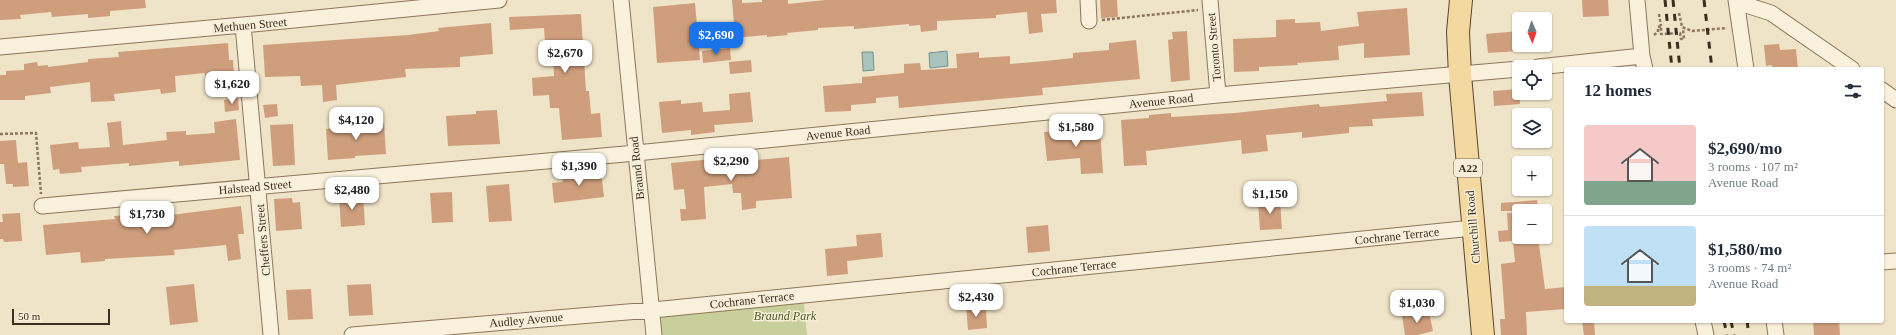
<!DOCTYPE html>
<html lang="en">
<head>
<meta charset="utf-8">
<style>
  :root { --surface:#fff; --page:#f6f6f7; --text:#1f2937; --muted:#747a83; --line:#e0e1e3; --accent:#1a73e8 }
  body { margin:0; font-family:Georgia,serif; background:var(--page); color:var(--text); height:100vh; display:flex; flex-direction:column; font-size:15px; white-space:nowrap }
  * { box-sizing:border-box; margin:0 }
  p { font-size:13px; color:var(--muted) }
  .icon { flex:none; width:22px; height:22px; fill:none; stroke:currentColor; stroke-width:2; stroke-linecap:round; stroke-linejoin:round }
  .map { position:relative; flex:1; overflow:hidden }
  .panel { position:absolute; left:1564px; top:67px; width:320px; height:256px; display:flex; flex-direction:column; background:var(--surface); border-radius:4px; box-shadow:0 1px 3px #0004 }
  .panel>* { flex:none }
  .needle { width:26px; rotate:178deg }
  .buttons { position:absolute; left:1512px; top:12px; display:grid; gap:8px }
  .buttons a { display:grid; place-items:center; width:40px; height:40px; border-radius:4px; background:var(--surface); box-shadow:0 1px 3px #0004; font-size:20px }
  .scale { position:absolute; left:12px; bottom:10px; width:98px; box-sizing:border-box; padding-left:4px; border:2px solid #3d2e20; border-top:0; font-size:11px; line-height:14px; white-space:nowrap; color:#3d2e20; -webkit-text-stroke:3px #f7eed8; paint-order:stroke }
  .price { position:absolute; translate:-50% -34px; padding:0 9px; border-radius:8px; background:#fff; color:#222; font-size:13px; line-height:26px; filter:drop-shadow(0 1px 2px #0008) }
  .price::after { content:''; position:absolute; left:50%; top:24px; width:12px; height:9px; margin-left:-6px; background:inherit; clip-path:polygon(0 0,100% 0,50% 100%) }
  .price.active { background:var(--accent); color:#fff }
  ul { padding:0; list-style:none }
  li { display:flex; align-items:center; gap:12px; height:100px; padding:0 20px }
  li+li { border-top:1px solid var(--line) }
  li span { display:grid; place-items:center; flex:none; width:112px; height:80px; border-radius:4px; color:#555 }
  li>.icon { margin-inline-start:auto }
  span .icon { width:48px; height:48px; fill:#fffc; stroke-width:1 }
  li b { font-size:17px }
  h2 { display:flex; justify-content:space-between; align-items:center; height:48px; padding:0 20px; font-size:17px }
  .map>svg:first-child { display:block }
  .green { fill:#c9cf9b }
  .water { fill:#a9c4bc; stroke:#6f938a }
  .building { fill:#cf9f7d }
  .lines { fill:none; stroke-linecap:round; stroke-linejoin:round }
  .street-casing { stroke:#8d765c; stroke-width:17 }
  .primary-casing { stroke:#5b4430; stroke-width:24 }
  .path { stroke:#8d765c; stroke-width:2.5; stroke-dasharray:3 2; stroke-linecap:butt }
  .street { stroke:#faf1dc; stroke-width:15 }
  .primary { stroke:#f3d9a0; stroke-width:22 }
  .rail { stroke:#3d2e20; stroke-width:3; stroke-dasharray:7 7; stroke-linecap:butt }
  .labels { text-anchor:middle; dominant-baseline:central; stroke-width:3; stroke-linejoin:round; paint-order:stroke }
  .shield { fill:#f7eed8; stroke:#756857; stroke-width:1 }
  .shield-label { font-size:11px; font-weight:bold; fill:#3d2e20 }
  .street-label { font-size:12px; fill:#3d2e20; stroke:#f7eed8 }
  .park-label { font-size:12px; font-style:italic; fill:#4d5a26; stroke:#f7eed8 }
</style>
</head>
<body>
<div class="map">
<svg width="1896" height="335" viewBox="0 0 1896 335">
  <rect width="100%" height="100%" fill="#f0e4c8"/>
  <path class="green" d="M803,295L807,335H654L652,310Z"/>
  <path class="water" d="M947,51L948,66L930,68L929,53Z
    M862,52H873L874,70L863,71Z"/>
  <path class="building" d="M0,0H145L146,8L110,11V16L88,18V14L52,17L51,12L20,15L21,19L0,20Z
    M732,0H742V3L762,2V0H788V4L825,0H1056L1057,13L1041,14L1043,32L1029,34L1027,12L996,15V18L937,21V30L921,32L920,25L909,26V24L854,29V26L818,28V30L787,33L788,35L767,37V35L735,38Z
    M1100,0H1117L1118,17L1101,18Z
    M1582,0H1608L1609,16L1583,17Z
    M695,3L700,60L657,63L653,7Z
    M1407,8L1410,55L1364,58V43L1338,46L1339,60L1297,63L1298,65L1259,67V71L1234,72L1233,39L1276,37V20L1295,19V23L1320,22L1321,31L1359,26L1357,12Z
    M581,14L586,91H589L591,114L600,113L602,137L562,140L559,108H550L549,95L533,96L532,78L554,76L552,42L545,43L544,28L510,30L509,17Z
    M491,23L493,54L460,57V67L405,69L406,77L336,85L337,100L323,102L322,85L301,86L300,76L265,77L263,45L408,35L439,31L438,28Z
    M1187,31L1190,80L1171,82L1168,40L1173,39L1172,32Z
    M1519,31V51L1488,53L1486,34Z
    M1136,40L1140,79L1042,88L1043,95L899,108L898,96L876,98V103L851,105V111L825,112L823,86L862,83V77L904,73V64L920,63L921,70L957,68L956,54L979,52V58L1010,56V64L1045,61L1073,58V53L1109,50V43Z
    M228,43L229,60H233L234,75L205,78V73L175,76L176,92L161,94L160,89L114,94L115,101L91,102L90,82L50,87L51,93L25,96V100H0V75H6V71L24,70V64L37,62L38,66L48,65V67L88,62V59L119,57L118,52Z
    M1779,44L1780,50L1796,49L1798,69H1772V65L1766,66L1764,45Z
    M730,48L731,60L703,63L702,51Z
    M751,60L752,72L730,74L729,62Z
    M1519,89L1520,104L1494,106L1493,91Z
    M750,92L753,122L714,125L715,132L691,135V130L662,133L659,102L681,100V104L702,102L703,112L730,110L729,94Z
    M1422,92L1424,116L1372,119L1373,126L1349,127V133L1302,138V132L1266,135L1268,151L1242,154L1241,140L1146,151L1147,165L1124,166L1121,120L1149,118V115L1171,113V117L1235,113L1319,104L1320,107L1387,101L1386,94Z
    M238,98L239,110L225,112L224,100Z
    M277,104L278,116L265,118L263,105Z
    M497,110L500,144L448,146L446,116L476,114V111Z
    M236,119L240,160L179,166V161L129,166V163L81,167L82,172L60,174L59,169L53,170L50,145L78,142L79,149L110,147L107,123L121,121L123,145L167,140L166,132L186,131V135L215,133L214,122Z
    M384,123L386,154L355,156V158L328,160L326,129Z
    M293,124L295,165L273,166L270,125Z
    M1100,129L1103,173L1081,174L1080,158L1047,161L1044,132Z
    M16,140L18,163L27,162L29,186L13,187V184H6L4,164H0V141Z
    M789,157L792,198L756,201V208L742,210L741,193H733L732,184L704,187L706,219L681,221L680,209H686L684,189L674,190L671,163L724,158V163Z
    M601,171L604,197L554,203L552,183L563,182L562,175Z
    M509,184L512,221L489,222L486,186Z
    M452,192L453,222L432,223L430,193Z
    M363,195L365,225L341,227L339,196Z
    M292,198L293,203L300,202L302,229L276,231L274,199Z
    M1280,200L1282,229L1260,230L1258,201Z
    M1537,200L1538,211H1501V203Z
    M241,206L244,234H238L241,259L228,261L226,245L174,250L175,255L105,259V261L81,263L80,252L46,255L43,225L115,219L114,216L171,213V215Z
    M1519,212V237H1538L1545,289L1566,287V309L1526,312L1527,335H1501L1500,319H1505L1501,264L1515,262L1513,241L1499,242L1498,231L1508,230L1507,213Z
    M20,213L22,241L4,242L3,239H0V222H3L2,214Z
    M1048,225L1050,251L1028,253L1026,227Z
    M881,233L883,257L847,261L848,274L827,276L825,249L857,246L856,235Z
    M194,284L198,322L170,325L166,287Z
    M371,284L373,315L349,316L347,285Z
    M311,289L313,319L288,320L286,290Z
    M976,305L977,311L986,310L987,328L968,330L966,306Z
    M1429,312L1433,331L1418,335H1405L1402,316Z
    M1582,321H1594L1595,335H1584Z
    M1813,321H1839L1840,335H1814Z"/>
  <g class="lines">
    <defs>
      <path id="street" d="M621,0L654,335
        M1088,0L1089,21
        M1210,0L1218,95
        M1637,0L1642,56L1645,69
        M1736,0L1746,69
        M1737,2L1771,13L1852,69
        M243,25L271,335
        M0,47L243,25L499,0
        M1538,67L1642,56
        M1882,90L1896,100
        M42,206L636,153L1218,95L1519,69
        M1882,262L1896,261
        M1703,321L1706,335
        M1774,321L1776,335
        M352,335L663,309L1473,228"/>
      <path id="primary" d="M1461,0L1458,32L1460,75L1483,335"/>
    </defs>
    <use href="#street" class="street-casing"/>
    <use href="#primary" class="primary-casing"/>
    <path class="path" d="M1679,13L1682,27L1692,31L1727,28
      M1659,14L1661,26
      M1102,20L1198,10
      M1654,35L1658,32V27L1661,26V34L1680,33L1681,39H1684L1683,28
      M0,134L36,133L41,194"/>
    <use href="#street" class="street"/>
    <use href="#primary" class="primary"/>
    <path class="rail" d="M1665,0L1672,69
      M1673,0L1680,69
      M1704,0L1712,69
      M1724,321L1727,335
      M1731,321L1734,335
      M1747,321L1749,335"/>
  </g>
  <g class="labels">
    <rect class="shield" x="1454" y="159" width="28" height="18" rx="3"/>
    <g class="shield-label">
      <text x="1468" y="168">A22</text>
    </g>
    <g class="street-label">
      <text transform="translate(250 25) rotate(-5)">Methuen Street</text>
      <text transform="translate(1214 47) rotate(-95)">Toronto Street</text>
      <text transform="translate(1161 101) rotate(-6)">Avenue Road</text>
      <text transform="translate(838 133) rotate(-6)">Avenue Road</text>
      <text transform="translate(637 168) rotate(-96)">Braund Road</text>
      <text transform="translate(255 187) rotate(-5)">Halstead Street</text>
      <text transform="translate(1473 227) rotate(-95)">Churchill Road</text>
      <text transform="translate(1397 236) rotate(-6)">Cochrane Terrace</text>
      <text transform="translate(263 240) rotate(-95)">Cheffers Street</text>
      <text transform="translate(1074 268) rotate(-6)">Cochrane Terrace</text>
      <text transform="translate(752 300) rotate(-6)">Cochrane Terrace</text>
      <text transform="translate(526 320) rotate(-5)">Audley Avenue</text>
    </g>
    <g class="park-label">
      <text x="785" y="316">Braund Park</text>
    </g>
  </g>
</svg>
<div class="buttons">
<a><svg class="needle" viewBox="-14 -14 28 28"><path d="M0-13l5 13h-10z" fill="#e53935"/><path d="M0 13l5-13h-10z" fill="#747a83"/></svg></a>
<a><svg class="icon" aria-label="locate" viewBox="0 0 24 24"><circle cx="12" cy="12" r="6"/><path d="M12 2v4M12 18v4M2 12h4M18 12h4"/></svg></a>
<a><svg class="icon" aria-label="layers" viewBox="0 0 24 24"><path d="M12 4l9 5-9 5-9-5zM3 14l9 5 9-5"/></svg></a>
<a>+</a>
<a>−</a>
</div>
<div class="scale">50 m</div>
<b class="price active" style="left:716px;top:56px">$2,690</b>
<b class="price" style="left:565px;top:74px">$2,670</b>
<b class="price" style="left:232px;top:105px">$1,620</b>
<b class="price" style="left:356px;top:141px">$4,120</b>
<b class="price" style="left:1076px;top:148px">$1,580</b>
<b class="price" style="left:731px;top:182px">$2,290</b>
<b class="price" style="left:579px;top:187px">$1,390</b>
<b class="price" style="left:352px;top:211px">$2,480</b>
<b class="price" style="left:1270px;top:215px">$1,150</b>
<b class="price" style="left:147px;top:235px">$1,730</b>
<b class="price" style="left:976px;top:318px">$2,430</b>
<b class="price" style="left:1417px;top:324px">$1,030</b>
<section class="panel">
<h2>12 homes<svg class="icon" aria-label="filters" viewBox="0 0 24 24"><path d="M4 7h16M4 17h16"/><circle cx="9" cy="7" r="2"/><circle cx="15" cy="17" r="2"/></svg></h2>
<ul>
<li><span style="background:linear-gradient(#f6c9c9 70%,#7fa58c 0)"><svg class="icon" aria-label="home" viewBox="0 0 24 24"><path d="M3 11l9-7 9 7M6 9v11h12V9"/></svg></span><div><b>$2,690/mo</b><p>3 rooms · 107 m²</p><p>Avenue Road</p></div></li>
<li><span style="background:linear-gradient(#bfe0f5 75%,#c2b280 0)"><svg class="icon" aria-label="home" viewBox="0 0 24 24"><path d="M3 11l9-7 9 7M6 9v11h12V9"/></svg></span><div><b>$1,580/mo</b><p>3 rooms · 74 m²</p><p>Avenue Road</p></div></li>
</ul>
</section>
</div>
</body>
</html>
